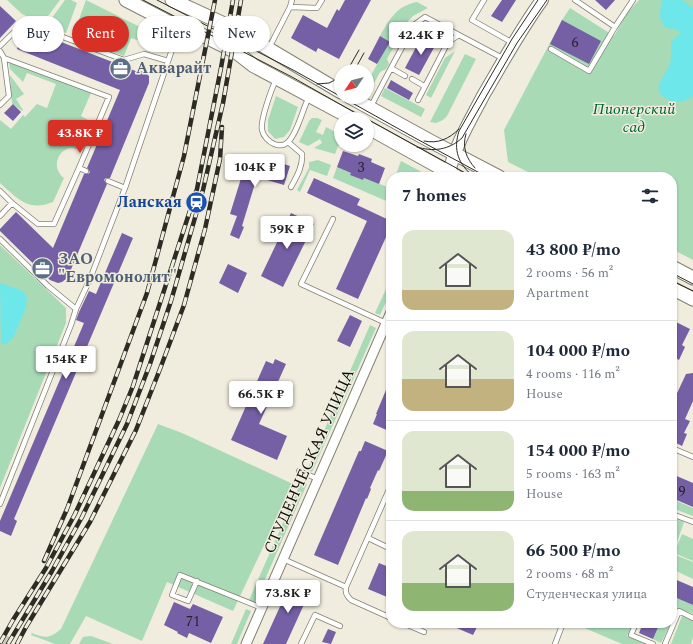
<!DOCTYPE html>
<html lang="en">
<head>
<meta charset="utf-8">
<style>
  :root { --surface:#fff; --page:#f6f6f7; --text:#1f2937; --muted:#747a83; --line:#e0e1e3; --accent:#d93025 }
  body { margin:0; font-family:Spectral,serif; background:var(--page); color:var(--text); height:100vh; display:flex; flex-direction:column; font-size:15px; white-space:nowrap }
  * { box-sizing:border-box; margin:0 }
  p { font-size:13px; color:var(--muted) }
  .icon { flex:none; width:22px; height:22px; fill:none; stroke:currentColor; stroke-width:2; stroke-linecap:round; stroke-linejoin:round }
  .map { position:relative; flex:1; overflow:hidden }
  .details { position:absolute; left:386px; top:172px; width:291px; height:456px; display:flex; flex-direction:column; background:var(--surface); border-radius:16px; box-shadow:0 1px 3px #0004 }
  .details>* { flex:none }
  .guide { position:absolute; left:12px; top:16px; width:314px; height:36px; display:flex; gap:8px }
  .needle { width:26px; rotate:235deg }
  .tools { position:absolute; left:334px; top:64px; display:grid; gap:8px }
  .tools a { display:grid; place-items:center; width:40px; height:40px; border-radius:50%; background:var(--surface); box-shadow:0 1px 3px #0004; font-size:20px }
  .price { position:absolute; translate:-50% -34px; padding:0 9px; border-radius:4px; background:#fff; color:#222; font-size:13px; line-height:26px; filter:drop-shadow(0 1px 2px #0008) }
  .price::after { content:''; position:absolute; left:50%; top:24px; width:12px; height:9px; margin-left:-6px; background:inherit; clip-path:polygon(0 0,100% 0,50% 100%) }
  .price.selected { background:var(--accent); color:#fff }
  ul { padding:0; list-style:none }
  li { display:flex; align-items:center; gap:12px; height:100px; padding:0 16px }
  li+li { border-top:1px solid var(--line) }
  li span { display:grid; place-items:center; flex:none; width:112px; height:80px; border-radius:12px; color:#555 }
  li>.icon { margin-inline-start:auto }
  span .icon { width:48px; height:48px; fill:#fffc; stroke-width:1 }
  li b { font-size:17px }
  h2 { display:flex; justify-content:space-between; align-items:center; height:48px; padding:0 16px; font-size:17px }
  .chip { padding:0 14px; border-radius:18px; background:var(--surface); box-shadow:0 1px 3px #0004; font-size:14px; line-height:36px }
  .chip.selected { background:var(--accent); color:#fff }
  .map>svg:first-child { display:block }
  .green { fill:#a8dab6 }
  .water { fill:#6ee7ea }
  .building { fill:#755fa5 }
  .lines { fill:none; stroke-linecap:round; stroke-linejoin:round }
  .secondary-tunnel { stroke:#cecbbe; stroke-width:13; stroke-dasharray:13 6; stroke-linecap:butt }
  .service-casing { stroke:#838072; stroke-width:6 }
  .minor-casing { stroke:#838072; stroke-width:11 }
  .tertiary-casing { stroke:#838072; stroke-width:14 }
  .secondary-casing { stroke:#838072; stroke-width:15 }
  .service { stroke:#fff; stroke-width:4.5 }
  .minor { stroke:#fff; stroke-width:9 }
  .tertiary { stroke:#fff; stroke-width:12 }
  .secondary { stroke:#fff; stroke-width:13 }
  .tram { stroke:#2c2b24; stroke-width:1 }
  .rail-casing { stroke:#2c2b24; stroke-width:4.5 }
  .rail { stroke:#f0edde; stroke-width:3; stroke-dasharray:9; stroke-linecap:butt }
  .labels { text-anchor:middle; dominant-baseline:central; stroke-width:3; stroke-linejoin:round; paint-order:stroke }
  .number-label { font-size:14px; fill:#27212e }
  .service-label { font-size:16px; font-weight:bold; fill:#4e5e75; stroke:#f0edde; text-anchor:start }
  .park-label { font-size:16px; font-style:italic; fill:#006333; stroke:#f0edde }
  .transit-label { font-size:16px; font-weight:bold; fill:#164399; stroke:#f0edde; text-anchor:end }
  .street-label { font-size:16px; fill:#0d0c07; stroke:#f0edde }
</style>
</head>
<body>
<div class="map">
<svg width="693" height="644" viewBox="0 0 693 644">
  <rect width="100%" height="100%" fill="#f0edde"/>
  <path class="green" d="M7,0H60L42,24L22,14Z
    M65,0H71L77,3L66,33L46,26Z
    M86,0L164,39L161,48L131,38L124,56L73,36Z
    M639,0H693V260L672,249V177H538L508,162L504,130L562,20L570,8L614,36L628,12Z
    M417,2L428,8L413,16L408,21L387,59L389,64L386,69L380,72L370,91L367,89V83L389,42L380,36C390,19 396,6 417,2Z
    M455,51L431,98L426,95L445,58Z
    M465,54L476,59L447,116L443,120L436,123L430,122Z
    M9,62L91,93L81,116L88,120L76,149C62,143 48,166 64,178L53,202C28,212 18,199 0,183V120L11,129L23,115L25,117L37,104L47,108L56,84L27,73L23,82L10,69Z
    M10,75L24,94L16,99L23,110L22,111L12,103Z
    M385,88L425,109L421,117L381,96Z
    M276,96L298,107L290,130L284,137L275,139L268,131V120Z
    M312,118H317L322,120L316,132L323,135L326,127L341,135L337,142L339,144L335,154L314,148L322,143L320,139L308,146L299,142L309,121Z
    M318,160L331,165L327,176L310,170L300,192L297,190L309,168V162Z
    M401,161L420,171L426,177H395Z
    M337,167L351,173V175L363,180L364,178L390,188L391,186V203L333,178Z
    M0,245L66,308V323L0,488Z
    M391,278V291L380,315L375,313Z
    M370,325L376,328L312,472L307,470Z
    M158,424L182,433L293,484L233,611L167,582L142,641L86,616L70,644H55L31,635L32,633C46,639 50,638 61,629Z
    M301,482L307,484L255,602L249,600Z
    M672,499L693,508V516L672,508Z
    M672,517L684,522L673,554L693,562V579L672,569Z
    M682,534L693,539V561L674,553Z
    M672,596L693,605V614L678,608L672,620Z
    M246,609L251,611L237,644H231Z
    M682,616L693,621V637L691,644H671Z
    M573,623H626L632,625L627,636L645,644H622Z
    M660,623H671L661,643L653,639Z
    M91,636L113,644H79L83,637Z"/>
  <path class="water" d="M663,0H682L693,8V96C686,101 678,104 669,100C649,90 663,80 669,66C672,59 671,49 671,41L680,34L678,30L665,27L660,18L661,2Z
    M0,283L21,290L27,297L26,308L14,336L9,342L1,345Z"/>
  <path class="building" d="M345,0H371L339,59L318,48L316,52L291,38L303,15L327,28L337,9L339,11Z
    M502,0H516L502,22L491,16Z
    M595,0H615L606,10Z
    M0,6L16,21L0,38Z
    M562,20L601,41L589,64L550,44Z
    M23,28L27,32L28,29L138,72L144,71L149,76V83L110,178H106L104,180L107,184L67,279H66L62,282L58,283L50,280L0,231V229L16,212L53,248L84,174H88L90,172L87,168L120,90L17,49L21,39L18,38Z
    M380,36L390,42L377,64L368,59Z
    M422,36L436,44L419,75L405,68Z
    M391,80L413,93L409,100L387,88Z
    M13,104L21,112L13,121L4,113Z
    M343,151L358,156L359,154L372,159L371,162L385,168L379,184L364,178L363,180L350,175L351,173L337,167Z
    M259,156L290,166L284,185L257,177L242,226L244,227L239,239L230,235L237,216L230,214L243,172L252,175Z
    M314,178L360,199L357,205L391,221V226L358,299L336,289L367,221L307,193Z
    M291,213L314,224L283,287L261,276Z
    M122,233L133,238L14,519L17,521L11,536L0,531V521L84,323L76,320L79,312L89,291L96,294Z
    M228,264L247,273L238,293L219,283Z
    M350,315L362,321L350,347L337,341Z
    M672,320L690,329L682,345L685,347L679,360L672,356Z
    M275,359L286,364L259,424L287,436L277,460L231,440L266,361L273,364Z
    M693,373V401L685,419L690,421L684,433L687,434L682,446L672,441V404L686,374Z
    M391,378V432L373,424L377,414H376Z
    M365,441L388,451L379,471L378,470L370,488L371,489L367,499L366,498L338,565L314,555L359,451H361Z
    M672,474L693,483V507L672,498Z
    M379,563L391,568V597L388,595L387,597L368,589Z
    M672,578L693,587V605L672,596Z
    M292,580L311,589L286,644H263Z
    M174,602L190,609L193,604L223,617L211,643L189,633L187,638L177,633L178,632L164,625Z
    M445,623H479L473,635Z
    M643,623H660L653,639L639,633Z
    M328,629L336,632L331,644L322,642Z"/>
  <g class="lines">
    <path class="secondary-tunnel" d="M0,640L10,644"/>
    <defs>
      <path id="service" d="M484,0L472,20L513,43
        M575,0L615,27
        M290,7L317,8L322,0
        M19,27L23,22L124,60L144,54L168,61
        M0,46L13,33
        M269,48L290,7L292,0
        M551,49L589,71L615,27L633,0
        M0,51L4,58L109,97L79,168L86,171
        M405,76L391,68L414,25L425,17L504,59
        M412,79L424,86
        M276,80C271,90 260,121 262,130C263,136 269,142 274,144C279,146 284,146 288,142C298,132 302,110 309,97
        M418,100L448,42L459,35
        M0,105L9,96L4,58
        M370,108L391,68
        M288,142L302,154C303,166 297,176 291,187
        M108,181L125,188
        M0,191L12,203L38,224H54L79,168
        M0,216L12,203
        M333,219L301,284L386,323
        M0,239L48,286L76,309L90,279L125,188L179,29
        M672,448L693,457
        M299,471L318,479
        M391,485L346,587C345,593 347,596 351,600L391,618
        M0,504L71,325L76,309
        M672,514L693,522
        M368,538L391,549
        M283,559L346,587
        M197,581L188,601L172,595L180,575C207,586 235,597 262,608
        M403,623L424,632
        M636,623L631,635L653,644
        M301,644L315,615L340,626
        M555,644L563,623
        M665,644L679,611L693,618"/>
      <path id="minor" d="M246,644L391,312"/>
      <path id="tertiary" d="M449,173C455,145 471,119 484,94C503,62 520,30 542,0"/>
      <path id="secondary" d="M126,0L180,28L186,32
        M172,0L235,29L341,92
        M180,28L202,35L236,52L254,66L353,119
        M350,97L432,142L499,177
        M367,127L457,177
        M672,267L693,278
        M672,288L693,299"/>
    </defs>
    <use href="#service" class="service-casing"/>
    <use href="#minor" class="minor-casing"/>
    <use href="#tertiary" class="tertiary-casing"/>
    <use href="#secondary" class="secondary-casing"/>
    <use href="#service" class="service"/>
    <use href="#minor" class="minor"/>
    <use href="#tertiary" class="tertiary"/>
    <use href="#secondary" class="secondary"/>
    <path class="tram" d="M143,0L292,77L366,119
      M157,0L295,71L415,138L487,177
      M347,71L359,50
      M354,71L364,53
      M317,84L329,83L341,77
      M367,119L469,175
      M466,134C462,147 466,158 475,168
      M424,141C438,144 449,139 459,129
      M417,147C433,152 449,150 462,138L517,43L547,0
      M474,177C458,164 453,150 459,131L512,39L538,0
      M672,273L693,284
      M672,281L693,291"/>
    <defs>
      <path id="rail" d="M44,561L67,509L147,293L184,156L215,0
        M0,643L13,620L46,568L75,514L119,420L133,386L197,189L221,68L233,0
        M8,644L52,571L82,517L127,424L150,364L171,301L203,190L223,103L241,0
        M17,644L26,627L90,522L136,430L160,369L184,305L205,229L220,159L222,127"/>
    </defs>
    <use href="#rail" class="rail-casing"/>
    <use href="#rail" class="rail"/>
  </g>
  <defs>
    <symbol id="office-disc" viewBox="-11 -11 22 22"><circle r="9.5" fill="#5c6f8a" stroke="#f0edde"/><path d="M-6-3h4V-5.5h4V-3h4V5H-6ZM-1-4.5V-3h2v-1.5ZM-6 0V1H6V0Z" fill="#fff"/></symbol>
    <symbol id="station-disc" viewBox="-11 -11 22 22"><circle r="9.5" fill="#1a4fb4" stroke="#f0edde"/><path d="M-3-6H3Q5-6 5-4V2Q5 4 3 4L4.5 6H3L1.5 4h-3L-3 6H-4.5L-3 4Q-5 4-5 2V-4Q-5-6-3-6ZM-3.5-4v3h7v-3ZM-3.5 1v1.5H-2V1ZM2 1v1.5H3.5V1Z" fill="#fff"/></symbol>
  </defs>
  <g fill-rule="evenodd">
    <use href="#office-disc" x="108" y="56" width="25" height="25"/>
    <use href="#station-disc" x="184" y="190" width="25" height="25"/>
    <use href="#office-disc" x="30" y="256" width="25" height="25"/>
  </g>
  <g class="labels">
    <g class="number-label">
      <text x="575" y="42">6</text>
      <text x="361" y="167">3</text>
      <text x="682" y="491">9</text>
      <text x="193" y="621">71</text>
    </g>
    <g class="service-label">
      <text x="136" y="68">Акварайт</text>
      <text x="58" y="259">ЗАО<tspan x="58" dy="18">"Евромонолит"</tspan></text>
    </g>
    <g class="park-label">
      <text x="634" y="109">Пионерский<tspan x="634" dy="18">сад</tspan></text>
    </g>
    <g class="transit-label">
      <text x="182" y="202">Ланская</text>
    </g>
    <g class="street-label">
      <text transform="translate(309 461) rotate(-66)">СТУДЕНЧЕСКАЯ УЛИЦА</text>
    </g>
  </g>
</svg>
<div class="tools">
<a><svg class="needle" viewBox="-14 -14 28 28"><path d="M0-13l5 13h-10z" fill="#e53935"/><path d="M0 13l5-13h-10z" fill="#747a83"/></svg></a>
<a><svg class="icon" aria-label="layers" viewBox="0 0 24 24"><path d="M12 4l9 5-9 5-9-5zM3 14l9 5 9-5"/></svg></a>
</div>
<b class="price" style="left:421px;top:56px">42.4K ₽</b>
<b class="price selected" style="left:80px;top:154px">43.8K ₽</b>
<b class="price" style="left:255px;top:188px">104K ₽</b>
<b class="price" style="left:287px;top:250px">59K ₽</b>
<b class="price" style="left:66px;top:380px">154K ₽</b>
<b class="price" style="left:261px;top:415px">66.5K ₽</b>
<b class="price" style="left:288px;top:614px">73.8K ₽</b>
<div class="guide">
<a class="chip">Buy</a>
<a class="chip selected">Rent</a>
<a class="chip">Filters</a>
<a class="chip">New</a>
</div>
<section class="details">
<h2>7 homes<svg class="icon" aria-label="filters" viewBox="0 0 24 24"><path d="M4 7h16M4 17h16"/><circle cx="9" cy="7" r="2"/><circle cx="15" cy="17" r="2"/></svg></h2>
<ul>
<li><span style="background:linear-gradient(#dfe7d0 75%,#c2b280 0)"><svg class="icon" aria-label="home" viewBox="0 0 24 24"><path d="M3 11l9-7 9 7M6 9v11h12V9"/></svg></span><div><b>43 800 ₽/mo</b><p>2 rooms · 56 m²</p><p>Apartment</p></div></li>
<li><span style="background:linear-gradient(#dfe7d0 60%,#c2b280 0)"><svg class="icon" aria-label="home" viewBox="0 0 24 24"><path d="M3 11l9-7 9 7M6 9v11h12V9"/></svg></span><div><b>104 000 ₽/mo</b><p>4 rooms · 116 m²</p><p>House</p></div></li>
<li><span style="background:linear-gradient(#dfe7d0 75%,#8fb573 0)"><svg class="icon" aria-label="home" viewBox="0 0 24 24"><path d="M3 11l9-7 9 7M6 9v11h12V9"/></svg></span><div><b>154 000 ₽/mo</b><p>5 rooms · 163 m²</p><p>House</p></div></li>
<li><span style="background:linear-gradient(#dfe7d0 65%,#8fb573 0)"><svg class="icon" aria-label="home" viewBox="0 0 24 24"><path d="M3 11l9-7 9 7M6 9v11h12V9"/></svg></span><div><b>66 500 ₽/mo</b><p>2 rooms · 68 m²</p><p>Студенческая улица</p></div></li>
</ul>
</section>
</div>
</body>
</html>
